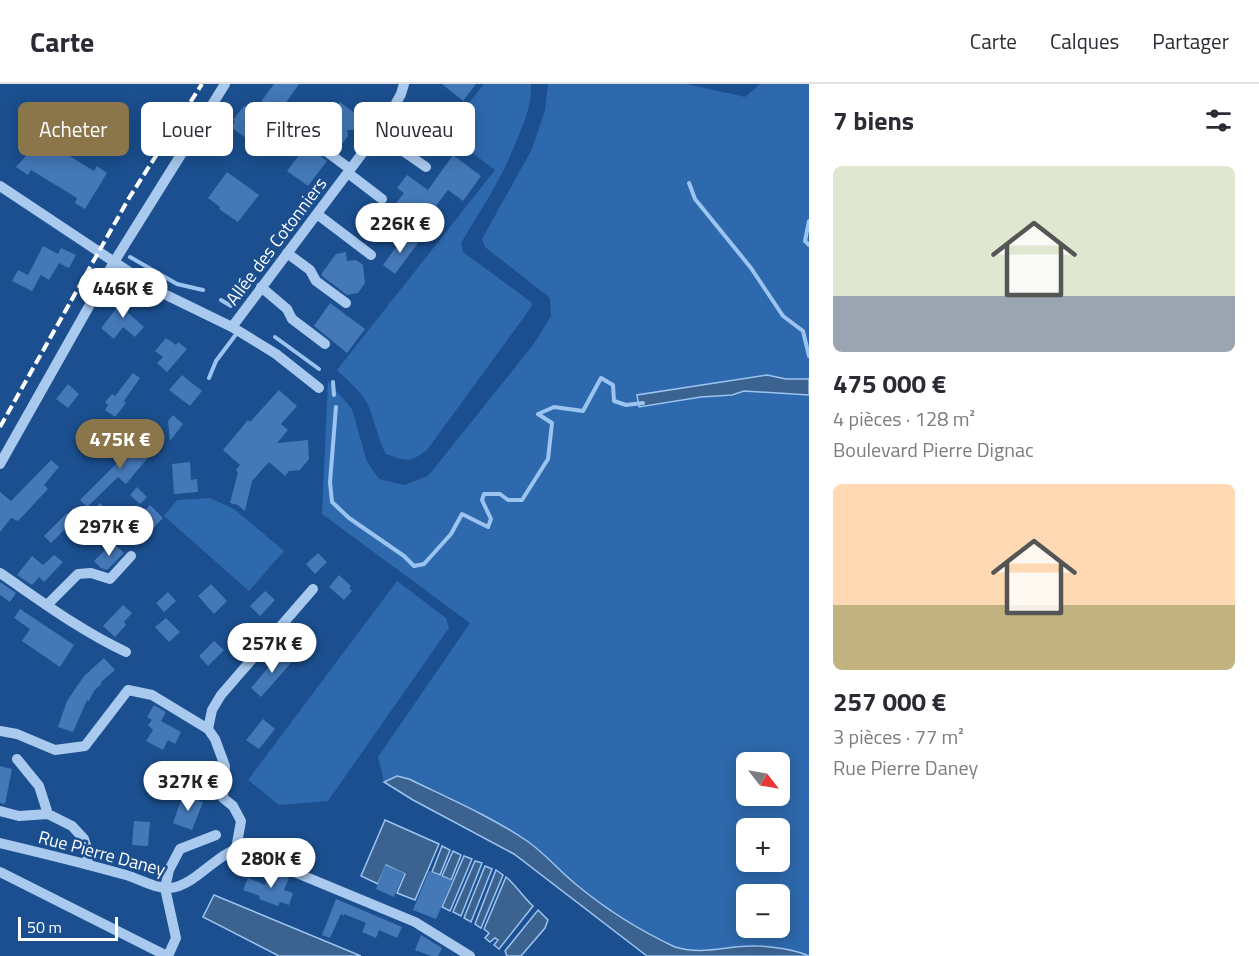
<!DOCTYPE html>
<html lang="fr">
<head>
<meta charset="utf-8">
<style>
  :root { --surface:#fff; --page:#f2f2f3; --text:#2b2b33; --muted:#7c7c81; --line:#e1e1e2; --accent:#8a764a }
  body { margin:0; font-family:"Titillium Web",sans-serif; background:var(--page); color:var(--text); height:100vh; display:flex; flex-direction:column; font-size:22px; white-space:nowrap }
  * { box-sizing:border-box; margin:0 }
  p { font-size:20px; color:var(--muted) }
  .icon { flex:none; width:33px; height:33px; fill:none; stroke:currentColor; stroke-width:2; stroke-linecap:round; stroke-linejoin:round }
  .map { position:relative; flex:1; overflow:hidden }
  .details { display:flex; flex-direction:column; background:var(--surface); width:450px }
  .details>* { flex:none }
  .hud { position:absolute; left:18px; top:18px; width:570px; height:54px; display:flex; gap:12px }
  .needle { width:39px; rotate:121deg }
  .buttons { position:absolute; left:736px; top:668px; display:grid; gap:12px }
  .buttons a { display:grid; place-items:center; width:54px; height:54px; border-radius:9px; background:var(--surface); box-shadow:0 3px 15px #0003; font-size:30px }
  .scale { position:absolute; left:18px; bottom:15px; width:100px; box-sizing:border-box; padding-left:6px; border:3px solid #fff; border-top:0; font-size:16px; line-height:21px; white-space:nowrap; color:#fff; -webkit-text-stroke:4px #1b4f8f; paint-order:stroke }
  .price { position:absolute; translate:-50% -51px; padding:0 14px; border-radius:21px; background:#fff; color:#222; font-size:20px; line-height:39px; filter:drop-shadow(0 2px 3px #0008) }
  .price::after { content:''; position:absolute; left:50%; top:36px; width:18px; height:14px; margin-left:-9px; background:inherit; clip-path:polygon(0 0,100% 0,50% 100%) }
  .price.on { background:var(--accent); color:#fff }
  ul { padding:0; list-style:none }
  li { display:grid; align-content:center; gap:12px; height:318px; padding:0 24px }
  li span { display:grid; place-items:center; height:186px; border-radius:9px; color:#555 }
  li>.icon { margin-inline-start:auto }
  span .icon { width:108px; height:108px; fill:#fffc; stroke-width:1 }
  li b { font-size:26px }
  h2 { display:flex; justify-content:space-between; align-items:center; height:72px; padding:0 24px; font-size:26px }
  .tag { padding:0 21px; border-radius:9px; background:var(--surface); box-shadow:0 3px 15px #0003; font-size:21px; line-height:54px }
  .tag.on { background:var(--accent); color:#fff }
  header { display:flex; align-items:center; gap:36px; box-sizing:border-box; height:84px; padding:0 30px; background:var(--surface); border-bottom:2px solid var(--line) }
  header strong { font-size:28px }
  nav { display:flex; gap:33px; margin-inline-start:auto; font-size:21px }
  main { display:flex; flex:1; min-height:0 }
  .map>svg:first-child { display:block }
  .green { fill:#2e69ad; fill-rule:evenodd }
  .water { fill:#3c6290; stroke:#9cc4f0; stroke-width:1.5 }
  .lines { fill:none; stroke-linecap:round; stroke-linejoin:round }
  .stream { stroke:#9cc4f0; stroke-width:4 }
  .building { fill:#4478b7 }
  .minor { stroke:#a9c9ee; stroke-width:10 }
  .rail { stroke:#fff; stroke-width:4; stroke-dasharray:10 4.5; stroke-linecap:butt }
  .labels { text-anchor:middle; dominant-baseline:central; stroke-width:5; stroke-linejoin:round; paint-order:stroke }
  .street-label { font-size:18px; fill:#fff; stroke:#1b4f8f }
</style>
</head>
<body>
<header>
<strong>Carte</strong>
<nav><a>Carte</a><a>Calques</a><a>Partager</a></nav>
</header>
<main>
<div class="map">
<svg width="809" height="872" viewBox="0 0 809 872">
  <rect width="100%" height="100%" fill="#1b4f8f"/>
  <path class="green" d="M484,0H531C532,22 524,38 516,58C502,94 481,126 461,159L463,168L531,218L532,222L427,366C410,379 406,377 386,370C378,356 376,341 370,326C365,310 349,298 337,286L495,86L449,51L465,24Z
    M548,0H686L745,13L760,0H809V872H647L514,770L413,716L384,698L378,673L470,539L322,430L328,297L352,325L367,378L379,395L404,401L428,392L533,261L551,232L550,214L485,163L482,155L532,65L545,26ZM747,678H780V711H747ZM747,744H780V777H747ZM747,810H780V843H747Z
    M210,414L234,425L284,467L249,507L164,432L177,416Z
    M397,497L446,534L449,544L328,717L279,721L248,696Z"/>
  <path class="water" d="M420,45L445,62L439,70L414,54Z
    M767,291L786,295H809V311L744,307L732,311L701,313L639,323L637,311Z
    M397,692L409,695C448,714 490,732 527,757C546,770 560,788 578,802C607,826 641,847 675,863C706,872 726,861 756,862C772,862 796,866 809,872H647L514,770L413,716L384,698Z
    M385,736L439,760L415,816L397,809L405,790L386,781L378,800L361,792Z
    M442,762L450,766L440,791L432,788Z
    M453,767L461,771L451,796L442,792Z
    M464,772L472,775L450,827L442,823Z
    M475,777L482,779L461,832L453,828Z
    M485,782L492,785L471,838L464,834Z
    M496,786L503,791L481,844L475,840Z
    M506,793C516,801 523,813 533,822L499,865L494,861L498,856L495,854L490,858L485,854L489,849L484,845Z
    M214,811L361,872H279L203,833Z
    M538,826L548,836L545,844L521,872H507L505,867Z"/>
  <g class="lines">
    <path class="stream" d="M689,99L695,115L751,184L783,232L803,247L809,272
      M809,137L805,157L809,161
      M130,173L177,200L203,206
      M221,216L231,222
      M275,253L319,285
      M209,294L216,277L237,249
      M333,298L334,311
      M336,323L330,398L332,418L349,434L404,472L414,482L424,480L451,450L462,430L488,443L491,435L482,416L484,410H500L508,416H522L548,375L552,339L538,330L554,323L583,327L601,294L613,301L614,317L626,321L643,319"/>
  </g>
  <path class="building" d="M274,0H299L283,23L274,17L246,54L231,43L235,38L233,36L244,22L246,23L250,18L257,23Z
    M442,0H476L463,17Z
    M340,18L361,34L353,46H347L348,52L339,64L337,63L336,65L316,52L309,54L308,62L327,77L308,102L287,87L304,65L285,51L290,45L285,41L294,29L319,47Z
    M111,21L119,26L109,43L100,38Z
    M45,51L53,56L50,60L94,87L97,82L107,89L85,125L75,119L77,114L31,86L28,91L16,83Z
    M453,71L481,92L463,117L448,106L431,128L423,122L411,138L392,124L404,109L397,104L407,91L428,106Z
    M227,88L259,111L238,138L219,125L220,123L208,114Z
    M406,150L418,159L395,190L383,181Z
    M43,162L58,170L61,164L76,171L69,184L59,179L49,196L41,191L32,207L12,197L18,186L28,191Z
    M346,168L347,177L356,176L363,181L365,199L358,209L347,211L322,192V189L336,170Z
    M127,208L137,216L127,228L144,243L135,253L123,243L114,255L101,244L116,225L114,223Z
    M330,219L365,245L347,269L314,242Z
    M166,254L176,261L178,258L187,265L167,288L157,279L163,273L155,267Z
    M133,289L140,294L124,317L126,319L115,333L105,326L108,321L105,318L112,310L115,312Z
    M182,291L202,307L190,322L169,306Z
    M68,300L79,310L68,324L56,315Z
    M279,306L297,322L281,340L288,346L277,359L308,356L309,375L300,386L289,387L285,392L269,378L252,397L245,427L238,421L230,419L238,388L236,386L240,381L223,366L248,336L250,338Z
    M173,331L183,340L170,357L168,337Z
    M132,355L151,370L126,400L118,393L87,423L80,416L117,379L114,377Z
    M51,376L59,383L44,401L48,405L18,437L11,434L0,448V408L11,417Z
    M190,378L191,396L197,395L198,408L174,410L172,380Z
    M137,403L147,413L140,420L130,411Z
    M100,419L125,444L107,463L82,438Z
    M150,421L163,434L145,452L142,449L138,454L128,444Z
    M67,429L74,436L51,459L44,452Z
    M113,458L124,469L107,486L101,484L94,477Z
    M318,469L327,478L315,490L306,480Z
    M54,471L63,478L44,498L39,493L32,501L17,491L32,472L43,481Z
    M339,491L351,502L349,504L352,507L344,516L329,503Z
    M0,498L16,509L10,518L0,511Z
    M211,500L227,517L214,530L198,512Z
    M265,507L275,516L260,532L250,522Z
    M168,508L176,517L164,528L156,519Z
    M123,521L132,529L124,538L126,541L115,553L103,542Z
    M20,525L74,561L60,583L22,557L30,545L14,534Z
    M166,534L180,548L169,558L155,543Z
    M214,557L224,566L208,582L199,572Z
    M281,568L292,576L291,579L261,613L251,604Z
    M104,574L115,586L101,598L102,599L94,607L89,617L87,616L73,648L58,643L67,617L84,592Z
    M154,621L166,628L161,637L181,648L175,660L168,656L163,666L146,657L153,646L148,641L152,636L147,633Z
    M263,635L275,645L259,665L246,656Z
    M0,682L12,685L5,720L0,719Z
    M183,711L203,718L192,746L173,739Z
    M134,737L150,738L148,762L132,761Z
    M385,781L404,789L394,813L376,805Z
    M270,787L289,794L284,806L293,809L289,821L280,818L278,822L259,815L260,812L243,806L248,794L265,801Z
    M429,787L453,797L436,835L413,826Z
    M336,815L402,843L397,854L379,846L376,854L362,848L366,839L344,830V832L341,830L330,854L322,851Z
    M421,851L442,864L438,872H431L415,866Z"/>
  <g class="lines">
    <path class="minor" d="M377,49L426,83
      M315,59L350,85
      M348,89L382,115
      M0,102L158,207L232,243L276,270L319,304
      M317,130L371,171
      M287,169L310,186L316,197L346,219
      M261,203L287,225L292,235L325,260
      M232,243L385,39L401,10L404,0
      M0,380L114,178L225,0
      M0,489C41,517 81,547 126,568
      M47,521L78,490L91,489L110,495L131,472
      M208,645L212,626L221,611L313,505
      M0,647L17,650L55,666L85,662L128,606L152,611L208,645L215,655L225,682L223,714L233,722L241,737L236,765
      M17,675L39,702L48,730
      M0,727L19,732L48,730L72,742L84,755L87,764L88,781
      M0,759C42,769 84,779 126,791C140,795 155,805 170,804C195,803 222,763 241,766L415,838L470,872
      M0,788L167,872
      M168,872L176,854L165,804L169,786L180,765L216,751"/>
    <path class="rail" d="M0,343L129,114L202,0"/>
  </g>
  <g class="labels">
    <g class="street-label">
      <text transform="translate(276 157) rotate(-53)">Allée des Cotonniers</text>
      <text transform="translate(102 769) rotate(15)">Rue Pierre Daney</text>
    </g>
  </g>
</svg>
<div class="buttons">
<a><svg class="needle" viewBox="-14 -14 28 28"><path d="M0-13l5 13h-10z" fill="#e53935"/><path d="M0 13l5-13h-10z" fill="#7c7c81"/></svg></a>
<a>+</a>
<a>−</a>
</div>
<div class="scale">50 m</div>
<b class="price" style="left:400px;top:170px">226K €</b>
<b class="price" style="left:123px;top:235px">446K €</b>
<b class="price on" style="left:120px;top:386px">475K €</b>
<b class="price" style="left:109px;top:473px">297K €</b>
<b class="price" style="left:272px;top:590px">257K €</b>
<b class="price" style="left:188px;top:728px">327K €</b>
<b class="price" style="left:271px;top:805px">280K €</b>
<div class="hud">
<a class="tag on">Acheter</a>
<a class="tag">Louer</a>
<a class="tag">Filtres</a>
<a class="tag">Nouveau</a>
</div>
</div>
<section class="details">
<h2>7 biens<svg class="icon" aria-label="filters" viewBox="0 0 24 24"><path d="M4 7h16M4 17h16"/><circle cx="9" cy="7" r="2"/><circle cx="15" cy="17" r="2"/></svg></h2>
<ul>
<li><span style="background:linear-gradient(#dfe7d0 70%,#9aa5b1 0)"><svg class="icon" aria-label="home" viewBox="0 0 24 24"><path d="M3 11l9-7 9 7M6 9v11h12V9"/></svg></span><div><b>475 000 €</b><p>4 pièces · 128 m²</p><p>Boulevard Pierre Dignac</p></div></li>
<li><span style="background:linear-gradient(#ffd9b3 65%,#c2b280 0)"><svg class="icon" aria-label="home" viewBox="0 0 24 24"><path d="M3 11l9-7 9 7M6 9v11h12V9"/></svg></span><div><b>257 000 €</b><p>3 pièces · 77 m²</p><p>Rue Pierre Daney</p></div></li>
</ul>
</section>
</main>
</body>
</html>
